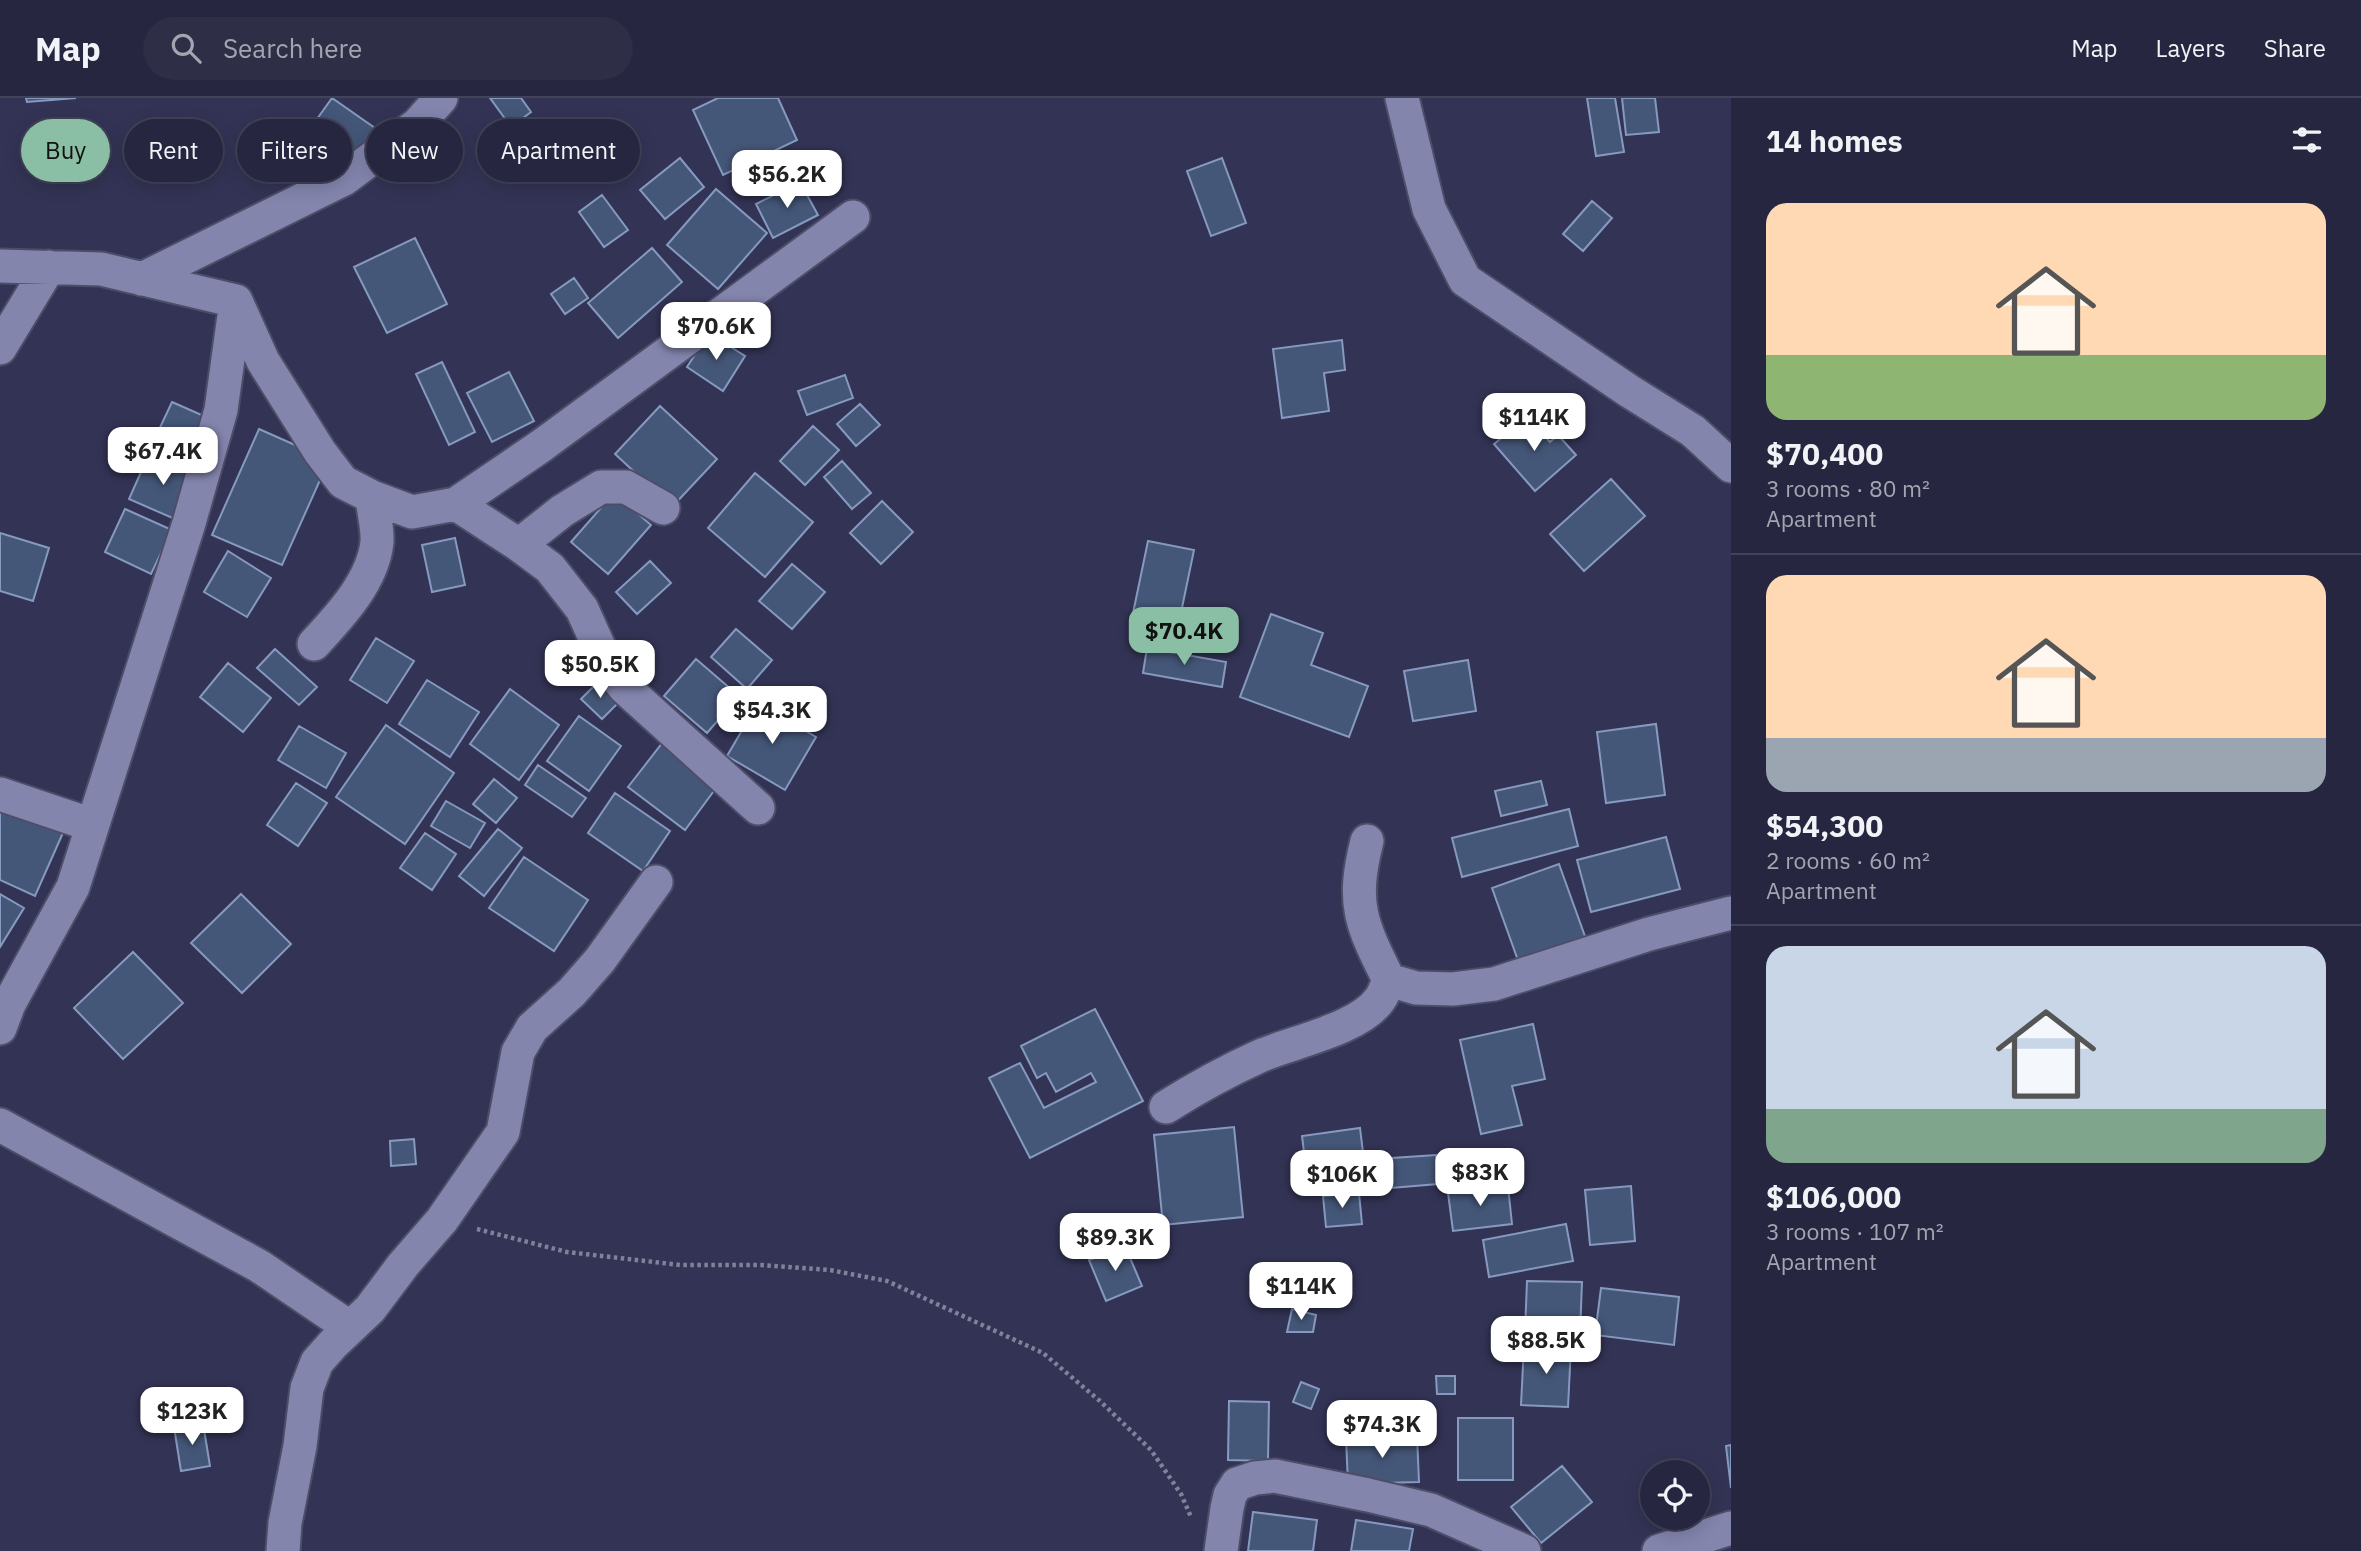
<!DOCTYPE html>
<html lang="en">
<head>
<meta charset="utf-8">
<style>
  :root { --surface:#262640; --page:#2e2e47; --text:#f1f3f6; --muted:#a4a5b1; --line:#424359; --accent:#8abfa5 }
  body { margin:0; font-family:"IBM Plex Sans",sans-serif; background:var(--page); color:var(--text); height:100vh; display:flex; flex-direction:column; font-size:26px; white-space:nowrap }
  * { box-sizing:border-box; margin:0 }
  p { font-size:23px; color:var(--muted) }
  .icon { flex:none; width:38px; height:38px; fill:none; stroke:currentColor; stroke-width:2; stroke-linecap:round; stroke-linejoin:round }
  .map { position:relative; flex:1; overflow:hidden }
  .side { display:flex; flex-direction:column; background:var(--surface); width:630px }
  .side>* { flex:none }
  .top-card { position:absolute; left:21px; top:21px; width:665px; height:63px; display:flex; gap:14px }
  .fabs { position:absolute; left:1640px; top:1362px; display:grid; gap:14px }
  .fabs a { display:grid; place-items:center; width:70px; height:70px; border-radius:50%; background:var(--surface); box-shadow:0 4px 18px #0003,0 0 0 2px var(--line); font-size:35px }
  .price { position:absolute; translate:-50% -60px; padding:0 16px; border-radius:14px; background:#fff; color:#222; font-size:23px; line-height:46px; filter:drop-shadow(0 2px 4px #0008) }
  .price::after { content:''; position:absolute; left:50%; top:42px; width:21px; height:16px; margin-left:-10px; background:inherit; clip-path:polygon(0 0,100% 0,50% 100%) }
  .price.current { background:var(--accent); color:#111 }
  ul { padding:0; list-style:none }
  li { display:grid; align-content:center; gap:14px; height:371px; padding:0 35px }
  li+li { border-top:2px solid var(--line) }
  li span { display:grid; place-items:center; height:217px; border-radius:21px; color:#555 }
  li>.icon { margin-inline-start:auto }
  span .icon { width:126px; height:126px; fill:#fffc; stroke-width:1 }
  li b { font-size:30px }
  h2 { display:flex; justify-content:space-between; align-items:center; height:84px; padding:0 35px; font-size:30px }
  .pill { padding:0 24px; border-radius:32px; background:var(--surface); box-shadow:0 4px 18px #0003,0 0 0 2px var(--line); font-size:24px; line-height:63px }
  .pill.current { background:var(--accent); color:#111 }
  header { display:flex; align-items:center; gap:42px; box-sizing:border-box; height:98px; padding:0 35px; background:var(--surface); border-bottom:2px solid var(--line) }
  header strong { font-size:33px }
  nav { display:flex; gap:38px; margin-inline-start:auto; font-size:24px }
  .search { width:490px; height:63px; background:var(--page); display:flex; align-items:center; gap:18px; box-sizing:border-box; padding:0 24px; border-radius:38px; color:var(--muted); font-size:26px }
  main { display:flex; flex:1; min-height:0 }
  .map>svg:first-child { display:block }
  .building { fill:#455779; stroke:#869abf; stroke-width:2 }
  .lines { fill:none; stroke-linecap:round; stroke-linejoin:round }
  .minor-casing { stroke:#4e4d68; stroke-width:37 }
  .path { stroke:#80819a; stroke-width:4.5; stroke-dasharray:3.5 3.5; stroke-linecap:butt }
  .minor { stroke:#8485ad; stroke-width:33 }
</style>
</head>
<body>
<header>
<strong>Map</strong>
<div class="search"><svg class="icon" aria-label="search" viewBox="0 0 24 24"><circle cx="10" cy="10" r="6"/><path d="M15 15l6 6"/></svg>Search here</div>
<nav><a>Map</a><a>Layers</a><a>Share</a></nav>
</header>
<main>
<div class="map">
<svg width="1731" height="1453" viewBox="0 0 1731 1453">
  <rect width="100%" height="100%" fill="#335"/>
  <path class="building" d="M26,0H76L27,4Z
    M332,0L375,30L351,65L307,35Z
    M490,0H521L531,14L511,29Z
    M718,0H778L797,42L723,77L693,12Z
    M1587,0H1615L1624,54L1596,58Z
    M1622,0H1655L1659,34L1626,37Z
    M547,37L551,62L526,66L523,40Z
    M680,60L704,89L665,121L640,92Z
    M1222,60L1246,125L1211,138L1187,73Z
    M800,84L818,117L773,140L756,106Z
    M716,91L767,135L718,191L667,147Z
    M602,97L628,132L604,149L579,114Z
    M1592,103L1612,120L1583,153L1563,136Z
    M415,140L447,206L387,235L354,169Z
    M652,150L682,184L618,240L588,205Z
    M574,180L588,200L565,216L551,196Z
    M709,235L745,258L723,293L687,269Z
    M1342,242L1345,272L1324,275L1329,313L1282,320L1273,251Z
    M442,264L475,334L449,347L416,276Z
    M509,274L534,323L492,344L467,295Z
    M845,277L853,300L807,317L798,293Z
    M172,304L213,322L197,356L156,338Z
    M860,306L880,327L856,348L837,326Z
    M660,308L717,361L672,409L615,356Z
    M1528,318L1550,344L1558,337L1576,357L1535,393L1494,346Z
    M813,328L839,352L805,387L780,363Z
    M259,331L329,362L282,467L212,437Z
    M149,356L197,377L177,422L129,401Z
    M842,363L871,395L852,411L824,379Z
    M755,375L813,424L765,479L708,430Z
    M1611,381L1645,418L1584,473L1550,436Z
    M614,395L651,427L608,476L571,444Z
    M882,403L913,434L881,466L850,435Z
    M125,411L172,432L151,476L105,454Z
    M0,435L49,450L33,503L0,493Z
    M455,440L465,487L432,494L422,447Z
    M1148,443L1194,452L1178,529L1132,520Z
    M228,453L271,480L247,519L204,494Z
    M650,463L671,485L637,516L616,494Z
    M792,466L825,494L792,531L759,503Z
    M1271,516L1323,535L1311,567L1368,588L1349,639L1240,599Z
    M736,531L772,562L747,591L711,559Z
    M376,540L414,563L387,605L350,582Z
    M1147,550L1226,564L1222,589L1143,575Z
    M275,551L317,589L299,607L257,570Z
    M696,561L739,598L707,635L664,598Z
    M1468,562L1476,613L1413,623L1404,573Z
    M228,565L271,600L243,634L200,599Z
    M427,582L479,614L450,659L399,626Z
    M598,584L619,604L602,621L581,601Z
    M510,591L559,627L519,682L470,646Z
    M758,605L816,639L785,692L727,658Z
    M579,618L621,648L589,693L547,663Z
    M1656,626L1665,697L1606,705L1597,634Z
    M386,627L454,675L405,746L336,699Z
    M299,628L346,655L326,690L278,662Z
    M663,644L719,686L685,732L628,689Z
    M538,667L586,700L572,719L525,687Z
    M494,681L517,700L496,725L473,706Z
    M1541,683L1547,707L1501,718L1495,693Z
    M296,685L327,705L298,748L267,727Z
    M615,695L670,733L643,773L588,735Z
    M446,703L485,725L470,750L431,728Z
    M0,707L66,728L35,798L0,782Z
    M1569,711L1578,748L1462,779L1452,740Z
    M498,731L522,750L484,798L459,778Z
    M425,735L456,756L432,792L400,770Z
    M1666,739L1680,791L1591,814L1577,762Z
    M524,759L588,802L554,853L489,810Z
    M1559,766L1587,844L1520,868L1492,790Z
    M0,796L24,810L0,849Z
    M241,796L291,846L242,895L191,845Z
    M133,854L183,905L123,961L74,910Z
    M1095,911L1143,1003L1030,1060L989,980L1020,965L1044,1010L1096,984L1091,975L1056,994L1046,975L1037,980L1021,948Z
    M1533,926L1545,981L1512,988L1522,1027L1481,1036L1460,942Z
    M1234,1029L1243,1119L1163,1127L1154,1037Z
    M1360,1030L1367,1087L1309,1094L1302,1038Z
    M414,1041L416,1066L391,1068L390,1043Z
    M1436,1057L1438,1086L1379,1091L1377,1061Z
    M1508,1088L1512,1126L1453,1133L1448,1095Z
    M1631,1088L1635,1143L1590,1147L1585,1092Z
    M1359,1095L1362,1126L1326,1129L1323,1098Z
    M1566,1126L1573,1163L1489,1179L1483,1142Z
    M1125,1148L1142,1188L1106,1203L1089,1162Z
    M1527,1183L1582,1184L1580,1236L1525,1234Z
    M1601,1190L1679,1199L1674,1247L1595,1237Z
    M1292,1211L1316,1217L1313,1234H1287Z
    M1524,1247L1571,1249L1568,1309L1521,1307Z
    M1436,1278H1455V1296H1437Z
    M1301,1284L1319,1291L1311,1311L1293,1304Z
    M1229,1303L1269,1304L1268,1363L1228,1362Z
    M1458,1320H1513V1382H1458Z
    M203,1325L210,1368L181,1373L174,1329Z
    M1417,1338L1419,1384L1348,1386L1346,1340Z
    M1731,1347V1390L1726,1348Z
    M1562,1368L1592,1404L1541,1445L1511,1409Z
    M1253,1414L1317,1422L1313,1453H1248Z
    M1356,1422L1413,1431L1409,1453H1351Z"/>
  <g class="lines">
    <defs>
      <path id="minor" d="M1402,0L1429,111L1465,182L1629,293L1693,333L1731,368
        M0,168L101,171L236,203L263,263L320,354L343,384L372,399L412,414L456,406L519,447L550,470L582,511L608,569L625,590L758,710
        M142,181L344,81L418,26L441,0
        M0,250L49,169
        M456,406L541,348L853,119
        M519,447L562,413L601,389H626L663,410
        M314,546C340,518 373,483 377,444C378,430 373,413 372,399
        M0,696L92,727
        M1367,743C1351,806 1361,826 1389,882L1416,890L1453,891L1494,886L1649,836L1731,815
        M0,930L9,906L73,789L189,425L221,312L236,203
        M1166,1009C1196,990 1227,973 1260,958C1292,944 1360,931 1380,901C1384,896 1386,888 1389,882
        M0,1027L259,1168L349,1229
        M283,1453L285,1425L300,1348L307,1290L317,1264L333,1246L370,1211L403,1167L442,1122L503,1034L518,954L532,930L572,894L600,862L656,784
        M1221,1453L1227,1410L1230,1397L1237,1386L1255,1380L1275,1378L1368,1397L1431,1412L1524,1453
        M1659,1453L1731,1430"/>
    </defs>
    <use href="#minor" class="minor-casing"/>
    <path class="path" d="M477,1131L567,1154L680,1167H762L830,1172L887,1183L1043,1255L1100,1303L1151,1352L1181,1396L1191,1419"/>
    <use href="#minor" class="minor"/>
  </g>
</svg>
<div class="fabs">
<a><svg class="icon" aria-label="locate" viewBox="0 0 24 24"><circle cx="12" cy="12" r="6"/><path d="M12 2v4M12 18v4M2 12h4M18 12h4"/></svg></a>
</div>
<b class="price" style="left:787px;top:112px">$56.2K</b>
<b class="price" style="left:716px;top:264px">$70.6K</b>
<b class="price" style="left:1534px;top:355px">$114K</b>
<b class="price" style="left:163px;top:389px">$67.4K</b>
<b class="price current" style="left:1184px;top:569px">$70.4K</b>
<b class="price" style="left:600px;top:602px">$50.5K</b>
<b class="price" style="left:772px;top:648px">$54.3K</b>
<b class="price" style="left:1480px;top:1110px">$83K</b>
<b class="price" style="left:1342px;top:1112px">$106K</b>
<b class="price" style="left:1115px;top:1175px">$89.3K</b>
<b class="price" style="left:1301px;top:1224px">$114K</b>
<b class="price" style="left:1546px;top:1278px">$88.5K</b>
<b class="price" style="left:192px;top:1349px">$123K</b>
<b class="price" style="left:1382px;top:1362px">$74.3K</b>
<div class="top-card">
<a class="pill current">Buy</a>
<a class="pill">Rent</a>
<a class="pill">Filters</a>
<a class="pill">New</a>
<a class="pill">Apartment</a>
</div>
</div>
<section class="side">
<h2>14 homes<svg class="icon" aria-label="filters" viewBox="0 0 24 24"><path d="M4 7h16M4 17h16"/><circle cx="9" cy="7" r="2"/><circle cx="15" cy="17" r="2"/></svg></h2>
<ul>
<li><span style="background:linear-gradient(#ffd9b3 70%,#8fb573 0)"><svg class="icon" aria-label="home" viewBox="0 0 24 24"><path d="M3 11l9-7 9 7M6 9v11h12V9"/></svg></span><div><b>$70,400</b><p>3 rooms · 80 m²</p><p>Apartment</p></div></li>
<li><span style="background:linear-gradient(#ffd9b3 75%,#9aa5b1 0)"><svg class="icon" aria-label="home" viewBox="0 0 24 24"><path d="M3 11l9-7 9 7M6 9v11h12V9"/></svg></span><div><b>$54,300</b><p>2 rooms · 60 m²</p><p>Apartment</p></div></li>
<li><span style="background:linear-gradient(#c9d6e8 75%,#7fa58c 0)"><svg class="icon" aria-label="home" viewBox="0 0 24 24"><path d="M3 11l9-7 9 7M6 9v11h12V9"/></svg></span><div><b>$106,000</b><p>3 rooms · 107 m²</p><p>Apartment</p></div></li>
</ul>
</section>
</main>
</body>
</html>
